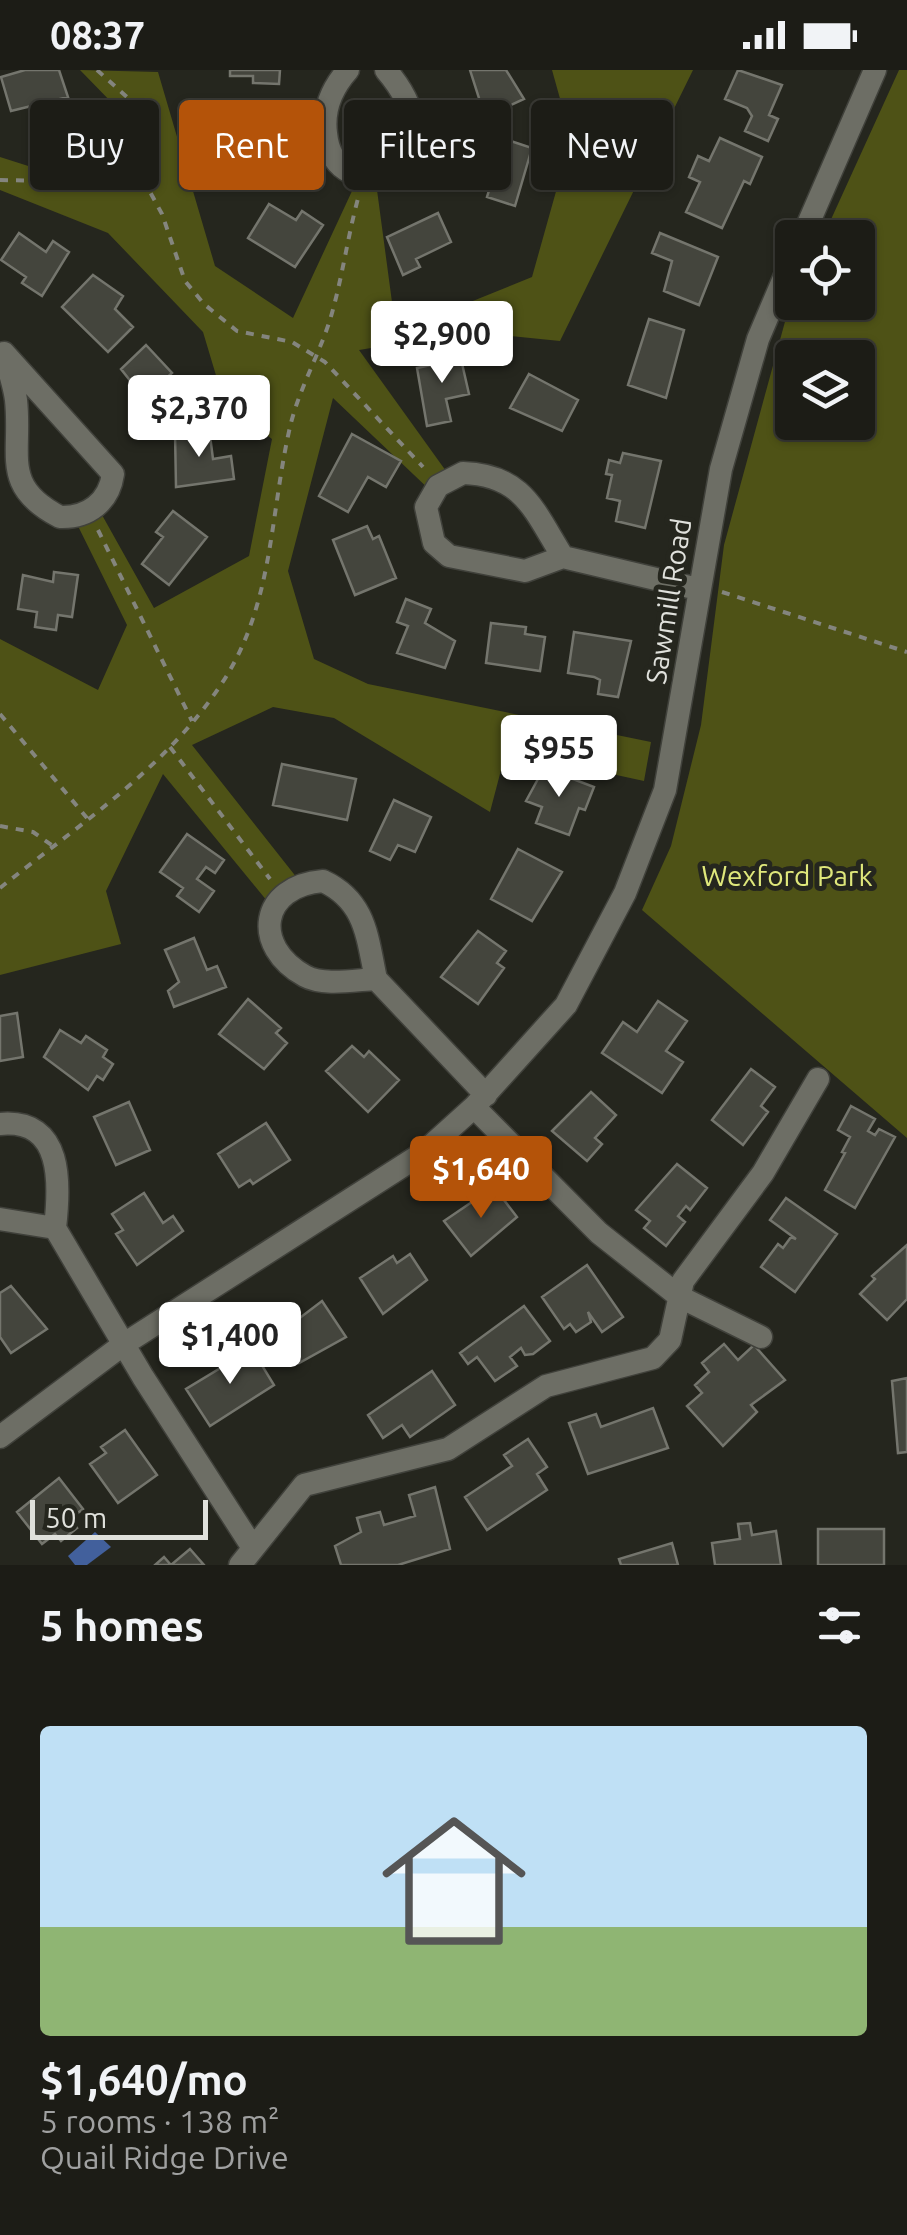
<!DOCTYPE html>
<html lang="en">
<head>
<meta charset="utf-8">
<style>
  :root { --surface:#1c1c16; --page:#292923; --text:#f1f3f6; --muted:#a0a1a1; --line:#3a3a35; --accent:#b45309 }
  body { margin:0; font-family:Ubuntu,sans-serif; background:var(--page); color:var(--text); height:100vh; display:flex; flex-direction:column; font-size:38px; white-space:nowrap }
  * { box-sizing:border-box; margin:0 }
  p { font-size:32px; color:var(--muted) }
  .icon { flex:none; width:55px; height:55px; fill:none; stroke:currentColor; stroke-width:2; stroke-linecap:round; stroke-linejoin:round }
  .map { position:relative; height:1495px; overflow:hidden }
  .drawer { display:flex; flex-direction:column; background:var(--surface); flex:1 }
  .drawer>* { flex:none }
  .guide { position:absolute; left:30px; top:30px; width:848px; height:90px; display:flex; gap:20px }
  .buttons { position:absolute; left:775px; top:150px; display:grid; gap:20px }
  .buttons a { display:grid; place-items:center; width:100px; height:100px; border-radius:10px; background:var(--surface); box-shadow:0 2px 8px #0004,0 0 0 2px var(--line); font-size:50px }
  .scale { position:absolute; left:30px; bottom:25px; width:178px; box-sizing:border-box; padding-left:10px; border:5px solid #e0e1dc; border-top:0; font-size:28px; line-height:35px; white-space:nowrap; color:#e0e1dc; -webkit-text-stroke:8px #25261e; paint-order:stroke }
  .price { position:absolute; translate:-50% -85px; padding:0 22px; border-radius:10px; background:#fff; color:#222; font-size:32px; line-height:65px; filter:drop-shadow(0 2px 5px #0008) }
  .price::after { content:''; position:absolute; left:50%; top:60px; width:30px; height:22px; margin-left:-15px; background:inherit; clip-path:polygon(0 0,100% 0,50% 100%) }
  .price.on { background:var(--accent); color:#fff }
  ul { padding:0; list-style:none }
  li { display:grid; align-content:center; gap:20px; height:530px; padding:0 40px }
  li+li { border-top:2px solid var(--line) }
  li span { display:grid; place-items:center; height:310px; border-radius:10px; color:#555 }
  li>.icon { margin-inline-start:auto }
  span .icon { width:180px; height:180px; fill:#fffc; stroke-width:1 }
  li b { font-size:42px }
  h2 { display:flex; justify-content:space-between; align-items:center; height:120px; padding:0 40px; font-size:42px }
  .pill { padding:0 35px; border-radius:10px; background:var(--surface); box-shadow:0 2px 8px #0004,0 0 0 2px var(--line); font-size:35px; line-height:90px }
  .pill.on { background:var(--accent); color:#fff }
  .status { display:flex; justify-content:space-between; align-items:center; height:70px; padding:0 50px; background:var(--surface); direction:ltr }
  .status svg { height:28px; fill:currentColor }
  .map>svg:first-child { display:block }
  .green { fill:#4e5216; fill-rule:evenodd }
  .water { fill:#42609c }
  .building { fill:#44453d; stroke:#74756d; stroke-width:2.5 }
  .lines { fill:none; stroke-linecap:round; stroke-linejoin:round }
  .minor-casing { stroke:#40413b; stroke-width:25 }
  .path { stroke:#84857e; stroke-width:4; stroke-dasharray:8 8; stroke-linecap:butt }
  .minor { stroke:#6d6e65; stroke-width:22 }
  .labels { text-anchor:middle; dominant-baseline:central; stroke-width:10; stroke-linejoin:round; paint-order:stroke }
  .street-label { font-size:28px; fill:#e0e1dc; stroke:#25261e }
  .park-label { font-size:28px; fill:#dfe77b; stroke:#25261e }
</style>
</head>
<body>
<div class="status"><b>08:37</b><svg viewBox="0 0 49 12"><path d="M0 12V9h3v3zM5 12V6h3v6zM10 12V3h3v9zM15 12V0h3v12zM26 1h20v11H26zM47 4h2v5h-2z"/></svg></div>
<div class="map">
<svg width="907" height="1495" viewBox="0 0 907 1495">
  <rect width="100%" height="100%" fill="#25261e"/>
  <path class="green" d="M80,0L158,2L215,196L293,248L359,106L375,105L396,262L532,207L571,68L552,0H693L560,271L469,262L359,280L451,408L433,423L333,328L288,501L314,589L368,614L651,672L644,711L506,681L490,742L334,648L273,637L192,675L301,813L272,837L163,704L106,821L121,874L0,905V569L98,620L127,555L74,448L97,436L154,538L249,486L272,369L224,332L203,262L108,163L0,120V87L66,108L118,39Z
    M899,0H907V1068L642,840L671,776L701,655L724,475L786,248L793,233L858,232V168L823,167ZM792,288H858V352H792Z"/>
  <path class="water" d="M95,1462L111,1477L87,1495H75L68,1486Z"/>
  <path class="building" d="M25,0H59L68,27L11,41L1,7Z
    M230,0H280L279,14L253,13V6H230Z
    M470,0H506L524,29L485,47Z
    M738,0L782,15L769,45L778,49L768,71L745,61L752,46L747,38L725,29Z
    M242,36L252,65L265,63L268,87L218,96L215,56L222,55L220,39Z
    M480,61L532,78L515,136L487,127L494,104L469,96Z
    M720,68L762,87L750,114L744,111L722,158L686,142L700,112L689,107L698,86L709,91Z
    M269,134L296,150L302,141L323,155L295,197L248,168Z
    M438,143L451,172L416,189L420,197L403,205L387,167Z
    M19,163L46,182L53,171L69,182L42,226L22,213L26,207L1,190Z
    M660,163L718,187L699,235L664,221L672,191L652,183Z
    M93,205L123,226L115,239L133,257L108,282L62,237Z
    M649,249L684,260L666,328L628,315Z
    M146,275L172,303L164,310L179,326L158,346L121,299Z
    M458,276L469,324L446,329L451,351L427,356L417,298L445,292L443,279Z
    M529,304L578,330L562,361L510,338Z
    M209,358L213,389L231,386L234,409L176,417L175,362Z
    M352,364L401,391L386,417L368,407L348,442L319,426Z
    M623,383L661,391L645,458L616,451L620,431L607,428L612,405L606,404L609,390L620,393Z
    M173,441L207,467L169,515L142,494L163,467L156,462Z
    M367,456L373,469L379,466L396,508L355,525L333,470Z
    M54,502L78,505L72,547L58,545L56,560L35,557L37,542L18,539L23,505L53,512Z
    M406,529L431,539L425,553L455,571L445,598L397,583L408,556L397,552Z
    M491,553L526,557L525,564L545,567L540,601L486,593Z
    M574,562L631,571L618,627L598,624L600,610L594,607L568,603Z
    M282,694L356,709L347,750L273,735Z
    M544,698L594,717L585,740L579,738L569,765L536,753L542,737L526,731Z
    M394,730L431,747L415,782L398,775L390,790L370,781Z
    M187,764L224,790L215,803L206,797L197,809L214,821L199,842L177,826L183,818L160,802Z
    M518,779L562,802L532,851L491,829Z
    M478,861L506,881L497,893L504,898L478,934L441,907Z
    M194,868L207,900L217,896L226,917L174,937L168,921L179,912L165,880Z
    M248,929L281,958L276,963L287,973L264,999L219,964Z
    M658,931L687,951L666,981L683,992L662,1023L602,983L623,952L637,962Z
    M17,943L23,987L0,991V946Z
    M60,960L81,973L86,966L107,980L103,987L113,994L103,1010L97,1006L88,1020L44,987Z
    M352,976L364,987L369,981L399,1010L368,1042L326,1001Z
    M751,999L775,1017L761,1036L768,1042L743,1075L712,1050Z
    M591,1022L616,1045L595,1068L602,1074L587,1091L552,1061Z
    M129,1032L150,1080L116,1095L94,1047Z
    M851,1036L875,1049L868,1061L875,1065L879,1059L895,1067L855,1138L825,1120L845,1083L842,1082L850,1067L838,1060Z
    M266,1053L290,1090L253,1114L250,1110L239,1117L218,1084Z
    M677,1094L707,1118L690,1140L686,1136L678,1146L685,1152L666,1176L644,1158L650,1151L636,1140Z
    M494,1117L517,1147L471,1186L444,1151Z
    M144,1123L163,1153L173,1146L183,1161L137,1195L116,1164L123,1160L112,1144Z
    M786,1128L837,1164L795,1222L761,1197L778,1174L783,1178L791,1167L796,1169L770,1150Z
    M907,1175V1229L887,1250L860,1224L875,1209L872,1206Z
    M410,1184L427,1210L383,1244L360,1208L393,1186L397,1193Z
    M587,1195L623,1247L602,1262L588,1242L591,1252L576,1262L570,1254L564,1259L542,1227Z
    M11,1216L47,1259L11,1283L0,1267V1223Z
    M322,1231L346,1267L299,1293L280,1263Z
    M524,1236L550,1271L533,1284L525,1285L521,1278L510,1287L517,1296L495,1311L477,1287L468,1294L460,1283Z
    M724,1274L738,1290L754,1275L785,1310L751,1335L757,1342L723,1376L687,1336L702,1323L695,1315L709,1302L702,1293Z
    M252,1279L274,1315L210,1356L186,1319Z
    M432,1301L455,1335L410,1367L402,1355L383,1368L368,1345Z
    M907,1308V1382L898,1383L892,1311Z
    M653,1338L668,1378L588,1404L569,1353L596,1344L601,1357Z
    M125,1360L157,1405L118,1433L90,1394L106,1383L101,1377Z
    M528,1369L547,1397L537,1404L547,1420L487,1460L465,1427L512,1396L504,1385Z
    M59,1408L83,1439L70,1449L77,1458L61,1471L55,1464L42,1474L17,1442Z
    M435,1417L450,1479L398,1495H341L335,1476L361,1462L357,1448L380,1442L384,1455L415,1446L409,1425Z
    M750,1453L752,1465L776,1461L781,1495H715L712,1473L740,1469L738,1454Z
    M818,1459H884V1495H818Z
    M672,1473L678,1495H621L619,1489Z
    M190,1479L204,1495H155L164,1487L171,1495Z"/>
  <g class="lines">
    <defs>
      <path id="minor" d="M348,0C332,18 323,39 326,63C334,147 470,98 386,0
        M802,168L875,0
        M4,283L113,404C109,432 88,448 60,447C0,416 22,385 16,330C14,314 8,298 4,283Z
        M463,403C524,405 534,441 563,487L525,501L449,486L434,473L426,437L438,416Z
        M563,487L698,519
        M323,811C366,831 367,867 376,909C355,910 323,916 305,906C251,876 260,816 323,811Z
        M376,909L486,1025
        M474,1037L599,1163L680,1227L761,1267
        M0,1054C64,1048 60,1115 55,1158L0,1149
        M55,1158L143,1307L253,1478
        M0,1367L124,1274L423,1083L474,1037L566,935L625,823L665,720L721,399L758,269L792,189
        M240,1495L304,1415L448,1379L546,1316L653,1288L670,1270L683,1211L763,1103L818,1009"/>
    </defs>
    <use href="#minor" class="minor-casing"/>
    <path class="path" d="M97,0L139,38L143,109L162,144L185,211L204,234L237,261L292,272L325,292L423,397
      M0,110L104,112L139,103
      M98,460L192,651
      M722,522L907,582
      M0,644L87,748
      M170,677L270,809
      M0,756L33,762L53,776
      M0,818C76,757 162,701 218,619C274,539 269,448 290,357C299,318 321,282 332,243C343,204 348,164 359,125"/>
    <use href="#minor" class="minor"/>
  </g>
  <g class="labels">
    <g class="street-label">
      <text transform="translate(668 531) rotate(-81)">Sawmill Road</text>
    </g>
    <g class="park-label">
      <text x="787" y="805">Wexford Park</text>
    </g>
  </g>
</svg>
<div class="buttons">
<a><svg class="icon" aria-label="locate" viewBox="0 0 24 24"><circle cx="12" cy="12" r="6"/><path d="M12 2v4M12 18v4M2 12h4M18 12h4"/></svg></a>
<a><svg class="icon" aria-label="layers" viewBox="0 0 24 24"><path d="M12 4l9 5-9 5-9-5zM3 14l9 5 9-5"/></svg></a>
</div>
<div class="scale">50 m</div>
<b class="price" style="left:442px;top:316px">$2,900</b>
<b class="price" style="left:199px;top:390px">$2,370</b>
<b class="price" style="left:559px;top:730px">$955</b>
<b class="price on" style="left:481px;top:1151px">$1,640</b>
<b class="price" style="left:230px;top:1317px">$1,400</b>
<div class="guide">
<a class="pill">Buy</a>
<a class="pill on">Rent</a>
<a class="pill">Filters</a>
<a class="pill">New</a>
</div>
</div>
<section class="drawer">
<h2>5 homes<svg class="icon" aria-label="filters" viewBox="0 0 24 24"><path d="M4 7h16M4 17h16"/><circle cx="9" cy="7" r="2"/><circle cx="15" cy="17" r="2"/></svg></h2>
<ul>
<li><span style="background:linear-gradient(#bfe0f5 65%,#8fb573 0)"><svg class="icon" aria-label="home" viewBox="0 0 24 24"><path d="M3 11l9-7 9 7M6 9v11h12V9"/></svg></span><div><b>$1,640/mo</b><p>5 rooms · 138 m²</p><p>Quail Ridge Drive</p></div></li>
</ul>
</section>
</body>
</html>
